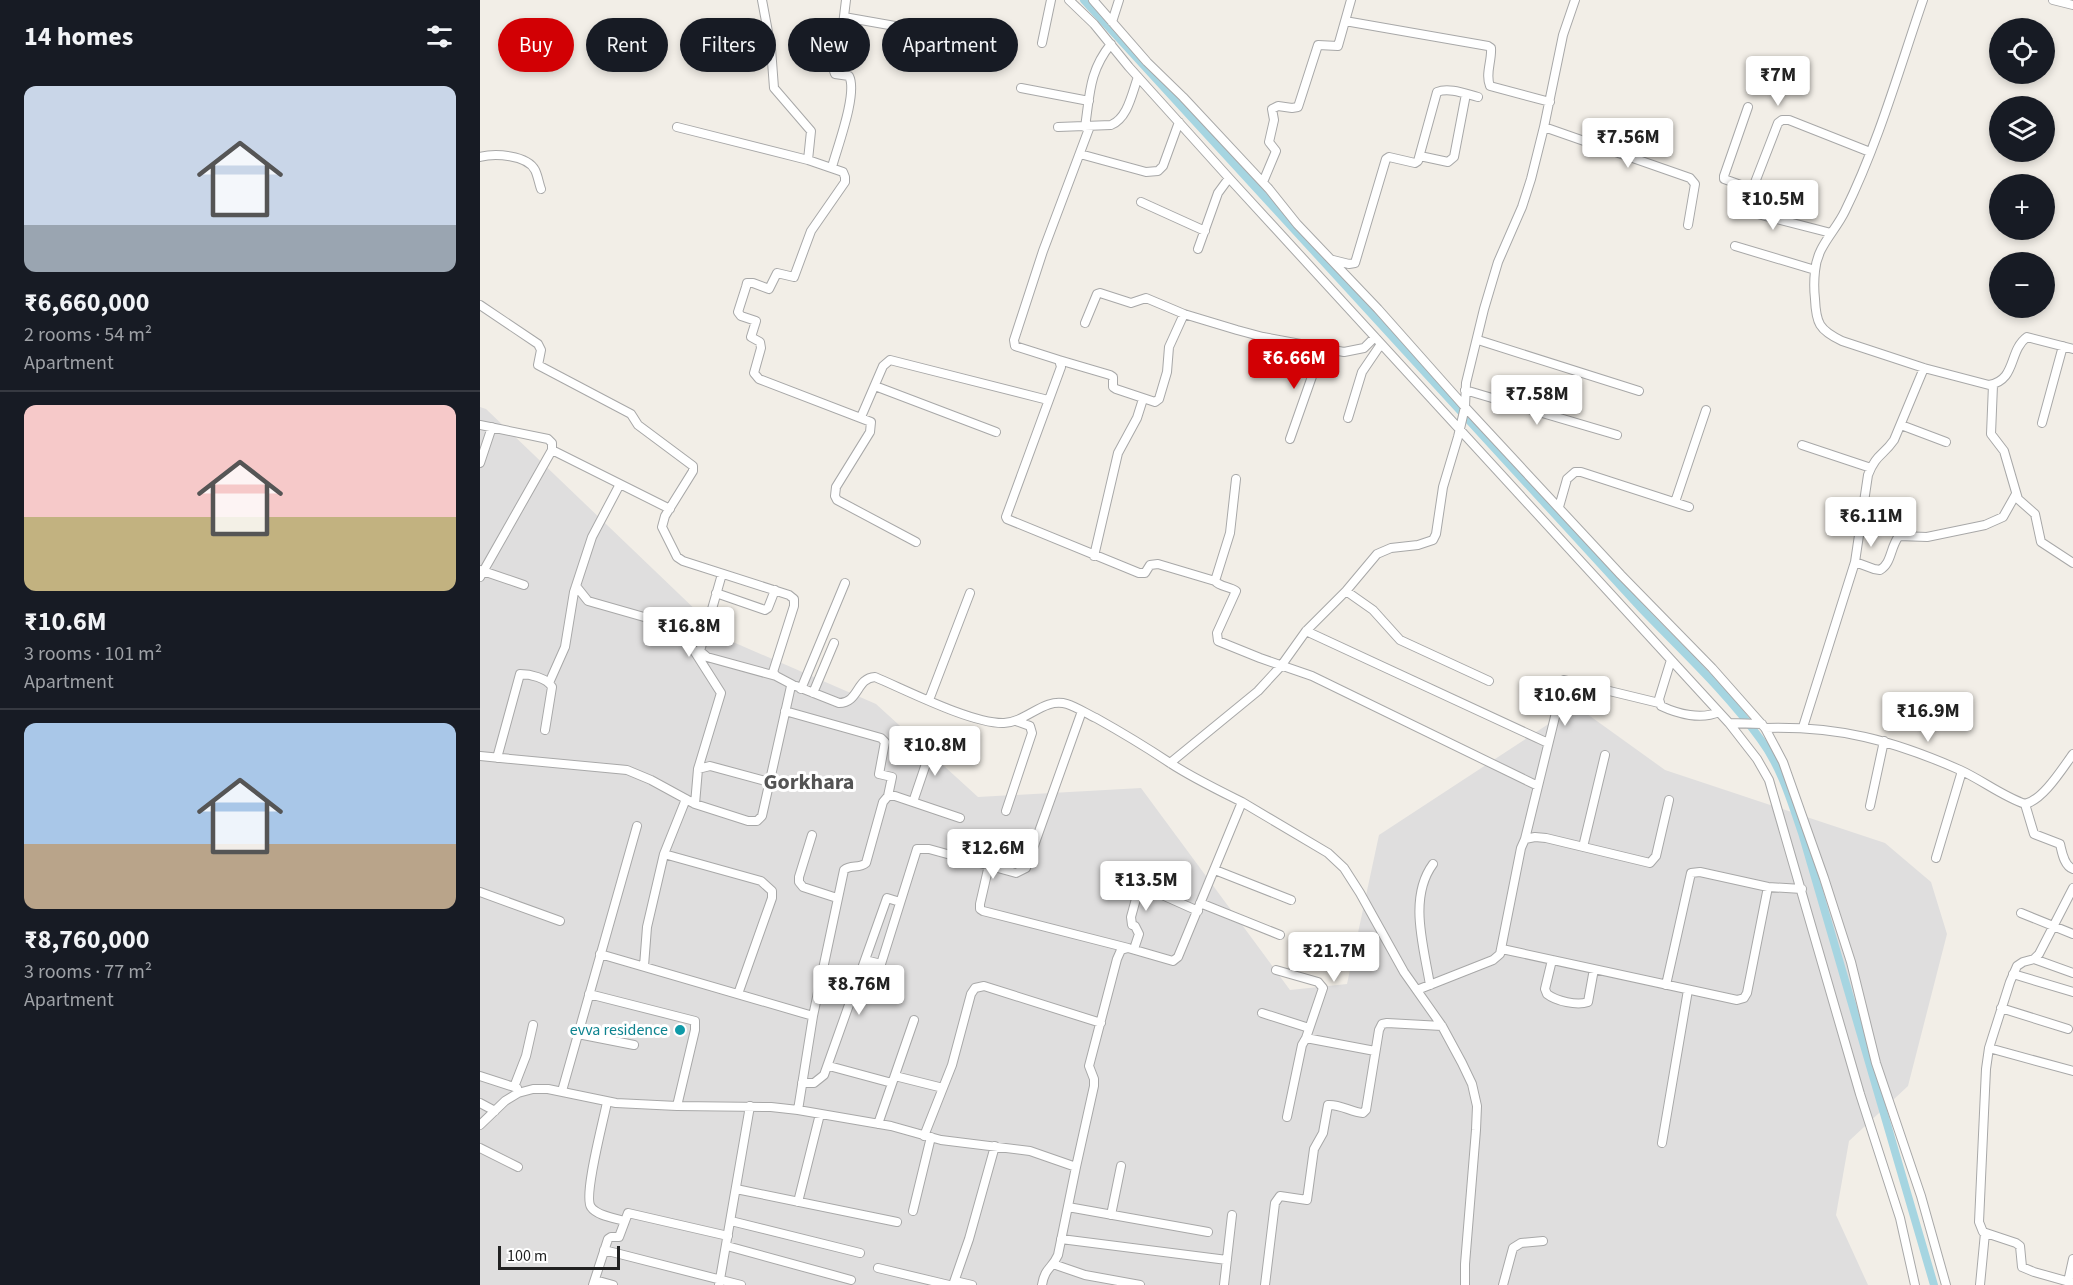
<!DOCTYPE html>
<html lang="en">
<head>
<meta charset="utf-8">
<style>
  :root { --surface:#171b24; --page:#20242c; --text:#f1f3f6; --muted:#9ea1a6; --line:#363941; --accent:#d20004 }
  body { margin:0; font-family:"Source Sans 3",sans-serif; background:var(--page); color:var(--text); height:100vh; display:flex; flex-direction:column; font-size:22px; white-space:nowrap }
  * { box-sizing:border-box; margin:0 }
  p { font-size:20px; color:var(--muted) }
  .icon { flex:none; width:33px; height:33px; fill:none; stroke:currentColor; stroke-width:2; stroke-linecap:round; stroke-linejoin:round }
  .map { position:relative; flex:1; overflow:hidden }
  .side { display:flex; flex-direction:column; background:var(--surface); width:480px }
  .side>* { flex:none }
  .banner { position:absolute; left:18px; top:18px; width:570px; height:54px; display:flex; gap:12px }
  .fabs { position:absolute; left:1509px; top:18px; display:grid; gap:12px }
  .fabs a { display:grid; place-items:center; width:66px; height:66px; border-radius:50%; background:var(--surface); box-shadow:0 3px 9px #0003; font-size:30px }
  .scale { position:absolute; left:18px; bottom:15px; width:122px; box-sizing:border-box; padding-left:6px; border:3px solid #212121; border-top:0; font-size:16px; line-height:21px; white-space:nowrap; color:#212121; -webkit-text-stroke:4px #fff; paint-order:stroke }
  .price { position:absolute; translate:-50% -51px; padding:0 14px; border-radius:6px; background:#fff; color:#222; font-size:20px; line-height:39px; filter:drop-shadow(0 2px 3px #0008) }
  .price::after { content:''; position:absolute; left:50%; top:36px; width:18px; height:14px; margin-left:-9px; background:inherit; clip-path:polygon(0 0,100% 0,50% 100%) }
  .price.current { background:var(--accent); color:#fff }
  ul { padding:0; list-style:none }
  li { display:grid; align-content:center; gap:12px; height:318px; padding:0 24px }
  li+li { border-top:2px solid var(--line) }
  li span { display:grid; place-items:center; height:186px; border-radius:12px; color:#555 }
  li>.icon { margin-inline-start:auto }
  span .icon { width:108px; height:108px; fill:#fffc; stroke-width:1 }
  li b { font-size:26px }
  h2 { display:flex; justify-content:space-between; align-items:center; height:72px; padding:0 24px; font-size:26px }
  .chip { padding:0 21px; border-radius:27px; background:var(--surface); box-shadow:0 3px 9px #0003; font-size:21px; line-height:54px }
  .chip.current { background:var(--accent); color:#fff }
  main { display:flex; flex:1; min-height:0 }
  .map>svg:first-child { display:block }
  .residential { fill:#dfdede }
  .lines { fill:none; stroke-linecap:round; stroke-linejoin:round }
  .canal { stroke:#a6d5e1; stroke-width:8 }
  .street-casing { stroke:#a8a8a8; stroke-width:10 }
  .street { stroke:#fff; stroke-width:8 }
  .culture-dot { fill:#0f9aa8; stroke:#fff; stroke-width:2 }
  .labels { text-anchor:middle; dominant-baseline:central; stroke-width:6; stroke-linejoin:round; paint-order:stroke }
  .culture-label { font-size:16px; fill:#0d838f; stroke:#fff; text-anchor:end }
  .district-label { font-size:22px; font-weight:bold; fill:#545454; stroke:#fff }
</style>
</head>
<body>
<main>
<section class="side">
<h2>14 homes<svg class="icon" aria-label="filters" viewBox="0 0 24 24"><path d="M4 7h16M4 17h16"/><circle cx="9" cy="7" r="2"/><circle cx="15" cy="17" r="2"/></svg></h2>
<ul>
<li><span style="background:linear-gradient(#c9d6e8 75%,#9aa5b1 0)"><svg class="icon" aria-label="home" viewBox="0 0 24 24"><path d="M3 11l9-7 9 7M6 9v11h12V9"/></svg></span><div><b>₹6,660,000</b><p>2 rooms · 54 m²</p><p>Apartment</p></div></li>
<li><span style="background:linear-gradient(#f6c9c9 60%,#c2b280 0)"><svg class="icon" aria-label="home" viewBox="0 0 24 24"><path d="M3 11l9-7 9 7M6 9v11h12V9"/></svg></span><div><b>₹10.6M</b><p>3 rooms · 101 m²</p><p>Apartment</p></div></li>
<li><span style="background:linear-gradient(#a9c7e8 65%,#b9a48a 0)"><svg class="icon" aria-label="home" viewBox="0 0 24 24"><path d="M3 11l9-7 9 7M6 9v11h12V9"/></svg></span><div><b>₹8,760,000</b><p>3 rooms · 77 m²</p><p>Apartment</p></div></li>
</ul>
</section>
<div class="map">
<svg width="1593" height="1285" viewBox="0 0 1593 1285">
  <rect width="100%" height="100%" fill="#f2eee7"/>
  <path class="residential" d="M0,407L6,409L246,639L396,704L498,797L661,788L810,990L867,984L899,835L1096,706L1185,770L1405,843L1451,882L1467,934L1428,1086L1369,1141L1356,1215L1388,1285H0Z"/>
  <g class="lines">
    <path class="canal" d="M604,0L1160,607C1200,649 1247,692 1281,740C1301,767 1311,801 1322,833L1454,1285"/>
    <defs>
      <path id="street" d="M282,0L291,48L294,88L331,131L328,160L363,172L365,177V182L331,231L314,277L297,273L289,289L273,283H267L266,287L258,312L261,316L276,321L271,337L280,342L281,348L274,373L279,379L391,422L390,432L356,487L355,496L357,500L436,542
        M589,0L614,24L649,67L749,178L1249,723L1277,759L1289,780L1380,1094L1420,1218L1435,1285
        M613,0L667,62L703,97L789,189L817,224L898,309L985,407L1141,575L1232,668L1285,728L1303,762L1344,878L1371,962L1396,1063L1441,1196L1466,1285
        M1443,0C1419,70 1398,144 1365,211C1355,232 1337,246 1335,271C1334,280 1334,290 1335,299C1336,323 1339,330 1362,341L1444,368L1509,385C1537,380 1528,351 1547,337L1593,349
        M1573,0L1593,5
        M364,17L432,29
        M865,21L1008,46L1011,48C1012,61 1005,74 1010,86L1070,102
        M632,22L639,0
        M562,43L571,0
        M541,88L609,101
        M1268,107L1244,176V179L1272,189
        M610,126L563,251L534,340L535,346L579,360L581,367L526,517L527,519L659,573H665L670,565L678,564L735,581
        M197,127L328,160
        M578,127L631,125C648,118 652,93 658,77
        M605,127C610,94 609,71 631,44
        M1064,127L1210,178L1215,184L1208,225
        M600,154L666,172L678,171L683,166L699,122
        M940,156L968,162L974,157L986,94
        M0,157C15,153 47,155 55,170C58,176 59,184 61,189
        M352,167C357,148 378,93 369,76L355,74L354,71L361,41L366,0
        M783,182L796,151L789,142L794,120L792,109L798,106L812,108L818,107L838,45L858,46L871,0
        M661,202L725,231
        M1351,233L1270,212L1267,209V203L1298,123L1302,120H1309L1390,152
        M1255,246L1335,270
        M718,249L738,193L749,178
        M853,260L869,264L875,263L906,159L909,157L935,163L938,161L957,92C969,87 986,94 998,97
        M0,305L58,344L61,350L58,365L151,414L158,425L213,466V471L185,516L182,527L197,557L203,561L309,595L314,599V606L293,672L296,676L313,685
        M605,323L617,294L620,293L651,303L666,298L704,314L757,330L783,337L864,352L884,348L895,337
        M998,340L1159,391
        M579,360L630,375L633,377V387L636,389L675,402L679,399L687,372L689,347L704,314
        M1513,385L1511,434L1524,451L1538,499L1555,514L1561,542L1593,563
        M395,386L516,432
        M985,390L1137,435
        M381,417L403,366L410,360L568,400
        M868,418L882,372L901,344
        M1562,423L1583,346
        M0,425L68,439L72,443V450L0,577
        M1421,425L1466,442
        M810,439L842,348
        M1322,445L1391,468
        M72,450L190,509
        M0,463L12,427
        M756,479L750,533L735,581C740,587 749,586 756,591L737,633L738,641L780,658L832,676L1058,786
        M1195,502L1226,410
        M1079,507L1087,479L1095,472H1101L1209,507
        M614,556L638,453L657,418L663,399
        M1375,562L1394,569L1400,570C1412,563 1410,547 1419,536L1447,537L1505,525L1523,517L1536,494
        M0,570L44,585
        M242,574L220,651L227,657L296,676
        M96,586L108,601L199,627L241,693L218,769
        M866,591L893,610L920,640L1009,681
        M236,593L285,610L288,608L295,590
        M826,631L1068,743
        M1191,660L1179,699L1181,706C1198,714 1221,720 1239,712
        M69,683L85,647L94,592L112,537L140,484
        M321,689L365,583
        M333,693L354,643
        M449,700L490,593
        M305,711L401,738L405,742L399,774L412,777L408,796
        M1249,723L1282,724
        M1323,727L1375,562L1388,475C1396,454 1403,456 1414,440L1444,368
        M1285,728C1359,726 1412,740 1480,770C1502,780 1522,796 1545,804C1563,800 1582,769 1593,754
        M0,756L147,770L171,780L215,804L268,821H277L282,816L311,686H316L359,703C379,703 376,678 395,677C426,690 492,724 524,723C547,722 564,697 587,704C597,707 607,714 616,718C641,732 666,747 690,763C713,778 738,790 762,802L698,957L693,961L648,948L641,950L637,959L609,1066L614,1079V1086L596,1167L550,1151L461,1140L411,1126L318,1110L291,1107L197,1106L136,1103L68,1089H53L38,1093L25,1101L0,1125
        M17,758L40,674C50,674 67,678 72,687L65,730
        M690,763L778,691L801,666L826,631L866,591L897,554L911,548L938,545L953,540L956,534L963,487L978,437L985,407L986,383L1004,309L1018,262L1042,207L1051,179L1064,127L1083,35L1095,0
        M206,799L184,854L281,881L292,891V898L258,994
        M433,802L453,743
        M762,802L848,853L864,868L880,893L924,972L962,1026L982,1063L992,1084L997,1106L996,1130L985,1264V1285
        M215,804L218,769L230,766L289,782
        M1545,804L1554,834L1580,844C1582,852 1584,866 1593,869
        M1390,806L1404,741
        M526,811L552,733L550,726L536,721
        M332,835L319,877V882L323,887L357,898
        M1045,839L1084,680L1179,703
        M1103,847L1125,755
        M1456,858L1482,771
        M509,865L500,904V909L503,911L648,948
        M735,870L811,900
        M660,885L718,911
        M1593,888L1559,954L1554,959L1543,962L1537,966L1530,982L1509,1048L1506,1069L1499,1222L1503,1232L1536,1243L1540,1246L1542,1267L1554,1272L1593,1283
        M0,892L80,921
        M720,903L800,935
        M1541,913L1593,934
        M654,949L659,934L655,926L652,925L651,917L665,866
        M1022,949L1257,1000L1264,998L1267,993L1288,887
        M120,954L333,1016
        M1554,959L1593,973
        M385,960L401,964L437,849H449L536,873L546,868L602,711
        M1072,960L1065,989L1067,994C1076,1001 1097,1006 1108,1002L1114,969
        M164,966L167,927L184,854
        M796,970L838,982L843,988L826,1038
        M1533,974L1593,992
        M950,985C944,947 928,898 953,864
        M1186,985L1211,873L1220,872L1288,887L1322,889
        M937,990L1013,960L1020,954L1041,848L1045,839L1055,837L1066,838L1170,863L1176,856L1189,800
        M109,994L215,1021V1030L197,1106
        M1521,1008L1588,1029
        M782,1013L829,1028
        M98,1034L154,1045
        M1509,1048L1593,1071
        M349,1066L412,1083
        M0,1076L37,1088
        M415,1076L463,1088
        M322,1083H334L344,1075L407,898L420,902
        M34,1087L46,1056L53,1025
        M82,1091L157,826
        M127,1102C124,1119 103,1196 111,1207C117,1216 135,1218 145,1221
        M0,1103L15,1111
        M318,1110L333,1016L364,870C371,864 379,869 386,863L403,802L408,796H415L480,818
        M807,1117L822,1045L826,1038L895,1051
        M398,1124L434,1020
        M444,1136L472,1065L491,994L495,988L504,986L621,1023
        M1182,1143L1208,990
        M0,1148L38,1167
        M256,1189L417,1222
        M318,1202L340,1114
        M588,1207L728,1232
        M433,1211L451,1137
        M631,1215L641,1166
        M251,1221L380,1253
        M581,1239L747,1260
        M247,1246L371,1280
        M124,1250L261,1285
        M573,1264L605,1275L660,1285
        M398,1268L469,1285
        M115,1280L133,1285
        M475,1281L492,1285
        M1588,1282L1593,1259
        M113,1285L128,1239L131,1237H139L148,1213L248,1236
        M239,1285L270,1106
        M473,1285L489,1239L515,1146
        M562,1285C565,1267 572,1269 578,1255L596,1167
        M744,1285L752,1215
        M785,1285L795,1203L800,1196L827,1200L834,1149L843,1133L848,1105C860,1104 871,1112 883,1113L886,1110L899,1030L902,1024L907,1023L962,1026
        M1023,1285L1033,1248L1041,1243L1063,1241
        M1500,1285L1505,1233"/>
    </defs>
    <use href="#street" class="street-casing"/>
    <use href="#street" class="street"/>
  </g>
  <circle class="culture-dot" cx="200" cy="1030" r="6"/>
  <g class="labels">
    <g class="culture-label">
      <text x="188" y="1030">evva residence</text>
    </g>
    <g class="district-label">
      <text x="329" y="782">Gorkhara</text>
    </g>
  </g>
</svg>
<div class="fabs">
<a><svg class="icon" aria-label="locate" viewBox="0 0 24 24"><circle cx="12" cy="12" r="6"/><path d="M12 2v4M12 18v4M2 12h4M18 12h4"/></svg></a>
<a><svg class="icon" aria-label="layers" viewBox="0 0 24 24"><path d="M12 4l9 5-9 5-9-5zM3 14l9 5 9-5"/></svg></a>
<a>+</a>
<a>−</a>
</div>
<div class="scale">100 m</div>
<b class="price" style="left:1298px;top:107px">₹7M</b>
<b class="price" style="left:1148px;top:169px">₹7.56M</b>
<b class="price" style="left:1293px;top:231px">₹10.5M</b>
<b class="price current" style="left:814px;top:390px">₹6.66M</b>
<b class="price" style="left:1057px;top:426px">₹7.58M</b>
<b class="price" style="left:1391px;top:548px">₹6.11M</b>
<b class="price" style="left:209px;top:658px">₹16.8M</b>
<b class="price" style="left:1085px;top:727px">₹10.6M</b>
<b class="price" style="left:1448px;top:743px">₹16.9M</b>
<b class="price" style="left:455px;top:777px">₹10.8M</b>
<b class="price" style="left:513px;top:880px">₹12.6M</b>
<b class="price" style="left:666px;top:912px">₹13.5M</b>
<b class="price" style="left:854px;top:983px">₹21.7M</b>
<b class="price" style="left:379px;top:1016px">₹8.76M</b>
<div class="banner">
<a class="chip current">Buy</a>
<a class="chip">Rent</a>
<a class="chip">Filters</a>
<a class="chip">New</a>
<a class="chip">Apartment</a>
</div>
</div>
</main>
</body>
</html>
